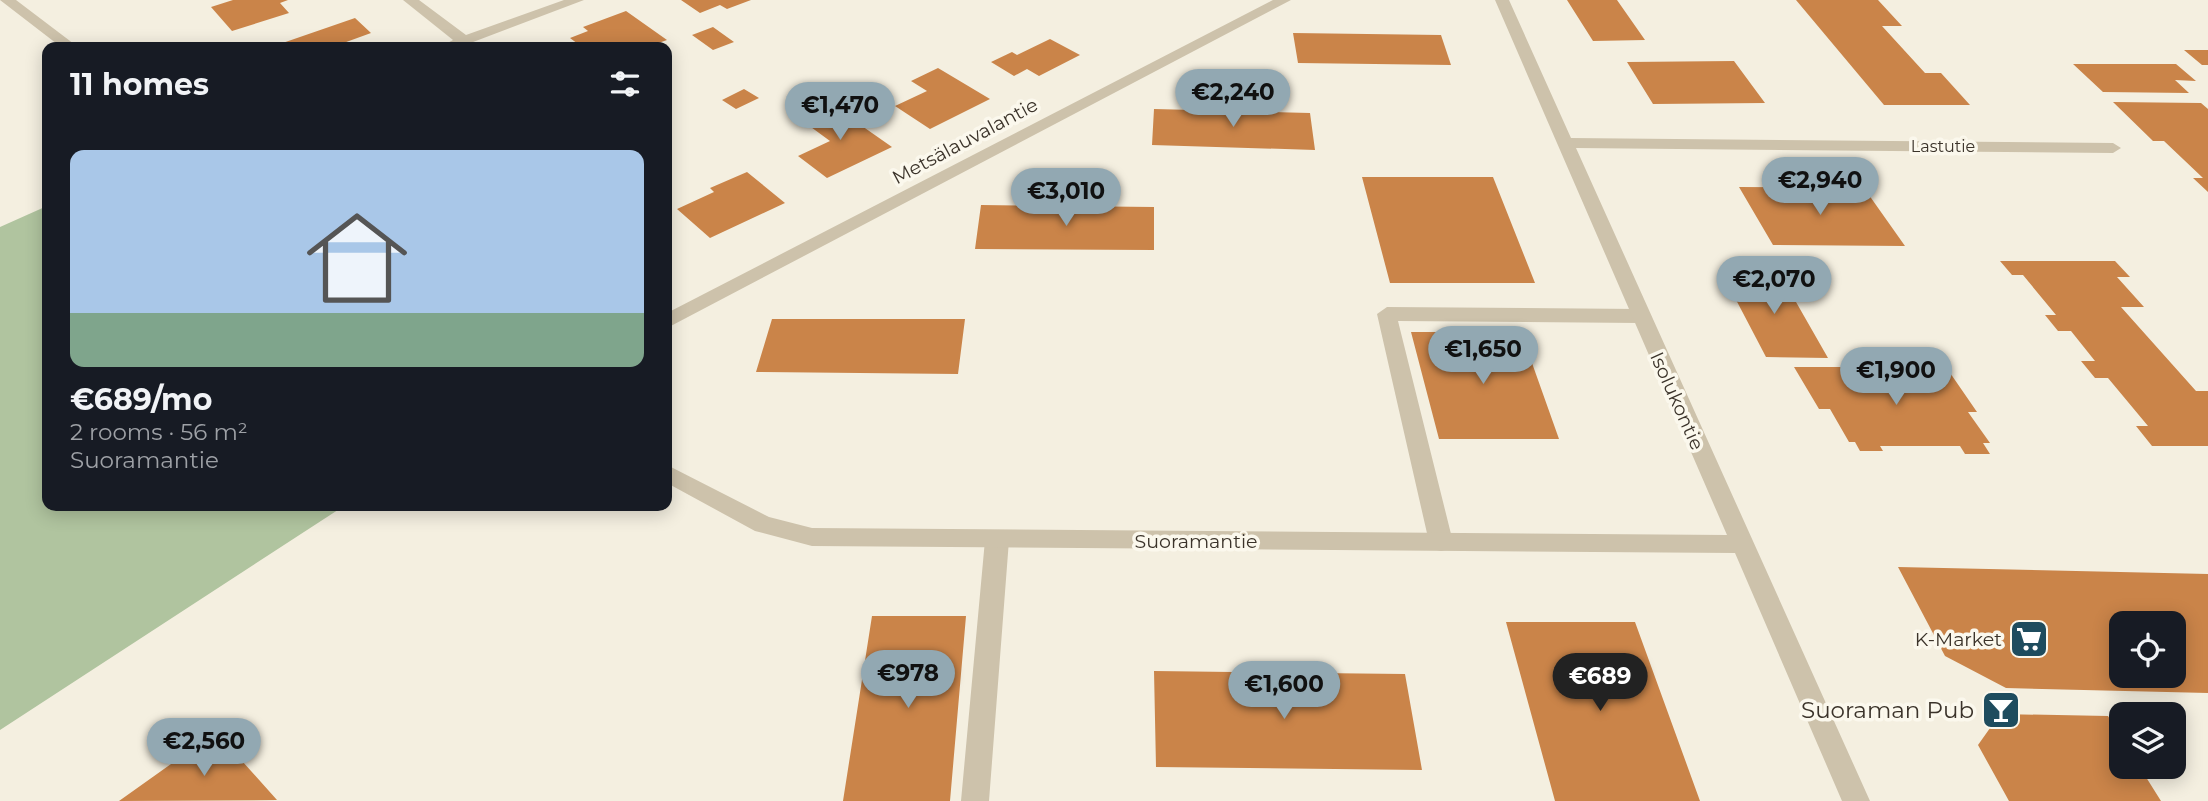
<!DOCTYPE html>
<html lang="en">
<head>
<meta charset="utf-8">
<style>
  :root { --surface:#171b24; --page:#242831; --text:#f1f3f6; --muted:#9ea1a6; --line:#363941; --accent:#92a8b2 }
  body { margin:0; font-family:Montserrat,sans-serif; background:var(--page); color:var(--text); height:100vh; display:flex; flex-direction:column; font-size:26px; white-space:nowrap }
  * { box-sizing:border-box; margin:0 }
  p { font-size:23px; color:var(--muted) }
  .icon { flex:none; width:38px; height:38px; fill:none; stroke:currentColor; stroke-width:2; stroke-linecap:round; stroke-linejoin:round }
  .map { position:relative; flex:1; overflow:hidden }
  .sheet { position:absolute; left:42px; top:42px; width:630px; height:469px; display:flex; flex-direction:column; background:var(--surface); border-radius:14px; box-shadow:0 4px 18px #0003 }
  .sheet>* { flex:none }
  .buttons { position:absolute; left:2109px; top:611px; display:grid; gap:14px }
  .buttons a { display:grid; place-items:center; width:77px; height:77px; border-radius:14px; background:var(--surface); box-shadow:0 4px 18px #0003; font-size:35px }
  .price { position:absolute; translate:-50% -60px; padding:0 16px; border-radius:24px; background:var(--accent); color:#111; font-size:23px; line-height:46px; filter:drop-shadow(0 2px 4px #0008) }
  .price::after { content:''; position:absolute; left:50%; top:42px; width:21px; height:16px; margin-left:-10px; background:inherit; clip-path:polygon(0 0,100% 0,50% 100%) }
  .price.current { background:#222; color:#fff }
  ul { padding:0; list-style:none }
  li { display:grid; align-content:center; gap:14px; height:371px; padding:0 28px }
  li+li { border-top:2px solid var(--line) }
  li span { display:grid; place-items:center; height:217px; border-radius:14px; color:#555 }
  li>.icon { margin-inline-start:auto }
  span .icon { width:126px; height:126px; fill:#fffc; stroke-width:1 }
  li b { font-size:30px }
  h2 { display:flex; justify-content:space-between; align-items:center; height:84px; padding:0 28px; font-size:30px }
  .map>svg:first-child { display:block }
  .green { fill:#b0c49f }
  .building { fill:#ca8449; fill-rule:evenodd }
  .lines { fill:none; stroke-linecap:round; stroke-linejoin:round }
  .lane { fill:#cdc2ab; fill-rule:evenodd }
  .street { fill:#cdc2ab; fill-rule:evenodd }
  .labels { text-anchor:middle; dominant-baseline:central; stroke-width:7; stroke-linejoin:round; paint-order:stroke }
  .far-street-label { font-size:16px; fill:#3b332a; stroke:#fbf8ed }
  .street-label { font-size:19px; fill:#3b332a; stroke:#fbf8ed }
  .poi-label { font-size:19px; fill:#3b332a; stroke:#fbf8ed; text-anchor:end }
  .near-poi-label { font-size:23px; fill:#3b332a; stroke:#fbf8ed; text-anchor:end }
</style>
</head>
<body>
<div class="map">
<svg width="2208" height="801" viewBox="0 0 2208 801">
  <rect width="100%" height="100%" fill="#f4efe0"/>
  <path class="green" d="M47,206V506H344L0,730V227Z"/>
  <path class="building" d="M233,0H288L280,3L289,13L232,31L211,7Z
    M681,0H751L727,9L720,5L700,13Z
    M1567,0H1617L1645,40L1593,41Z
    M1796,0H1878L1902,26H1882L1925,73H1941L1970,105H1884Z
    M626,11L667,40L647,47H582L570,38L588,31L583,27Z
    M355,18L371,33L338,45L341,47H271Z
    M713,27L734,42L713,50L692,35Z
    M1293,33L1441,35L1451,65L1298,63Z
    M1050,39L1080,55L1039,76L1027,69L1014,76L991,62L1012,52L1017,55Z
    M2184,50H2208V65H2202Z
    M1734,61L1765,103L1653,104L1627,62Z
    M2073,64H2176L2196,81L2175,80L2189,93L2103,92Z
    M938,68L990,99L930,129L895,106L927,91L911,81Z
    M744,89L759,98L736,109L722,100Z
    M2113,102L2201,103L2208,109V192L2193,178H2203L2164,141H2153Z
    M832,105L892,147L827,178L798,156L830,141L800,119Z
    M1154,109L1310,113L1315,150L1152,145Z
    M747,172L785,203L710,238L677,209L714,192L710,188Z
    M1362,177H1493L1535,283H1390Z
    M1739,187L1864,188L1905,246L1773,245Z
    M981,205L1154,207V250L975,249Z
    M2000,261H2115L2130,277H2117L2144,307H2121L2196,391H2208V446H2152L2136,426H2148L2108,378H2095L2081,361H2095L2071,331H2058L2045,315H2056L2023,275H2012Z
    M1722,273L1780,274L1828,358L1766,357Z
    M772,319H965L958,374L756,372Z
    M1411,332H1521L1559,439H1439Z
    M1794,367H1946L1977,412H1968L1990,443H1983L1990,454H1965L1960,446H1880L1883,451H1860L1855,442H1849L1830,409H1819Z
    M1898,567L2208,574V693L2006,688L1945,656ZM2121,623H2174V676H2121Z
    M872,616H966L950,801H843Z
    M1506,622H1635L1700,801H1555Z
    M1154,671L1405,674L1422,770L1156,767Z
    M2000,714L2108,716L2121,737V766H2139L2161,801H2009L1978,745Z
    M216,732L277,800L119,801Z"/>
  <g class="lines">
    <path class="lane" d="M1387,307L1639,309L1649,316L1639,323L1398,321L1453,542L1449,549L1441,551L1433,549L1429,542L1377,314Z
      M997,531L1005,533L1009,540L989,801H961L985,540L989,533Z"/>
    <path class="street" d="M0,0H16L78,47H61Z
      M403,0H419L466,35L564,0H584L460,47H440L453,40Z
      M1273,0H1291L667,328V313Z
      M1495,0H1509L1571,138L2113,143L2121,148L2113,153L1576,148L1870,801H1842L1735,553L812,546L755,531L667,483V465L769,517L812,528L1727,535Z"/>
  </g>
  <defs>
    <symbol id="supermarket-square" viewBox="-11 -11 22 22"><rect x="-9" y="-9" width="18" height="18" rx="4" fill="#1e4c5e" stroke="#fbf8ed"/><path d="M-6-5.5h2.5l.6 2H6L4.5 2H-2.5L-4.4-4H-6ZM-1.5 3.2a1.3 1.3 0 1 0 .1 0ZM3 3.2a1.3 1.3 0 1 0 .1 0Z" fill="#fff"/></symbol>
    <symbol id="bar-square" viewBox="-11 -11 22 22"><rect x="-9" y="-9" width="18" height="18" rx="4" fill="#1e4c5e" stroke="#fbf8ed"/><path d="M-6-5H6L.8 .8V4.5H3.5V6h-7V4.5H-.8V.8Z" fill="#fff"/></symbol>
  </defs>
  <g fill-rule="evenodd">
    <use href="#supermarket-square" x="2007" y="617" width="44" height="44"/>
    <use href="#bar-square" x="1979" y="688" width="44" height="44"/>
  </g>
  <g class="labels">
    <g class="far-street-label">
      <text x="1943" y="146">Lastutie</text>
    </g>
    <g class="street-label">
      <text transform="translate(965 141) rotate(-28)">Metsälauvalantie</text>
      <text transform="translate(1677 401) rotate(66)">Isolukontie</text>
      <text x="1196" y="541">Suoramantie</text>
    </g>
    <g class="poi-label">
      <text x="2002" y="639">K-Market</text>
    </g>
    <g class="near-poi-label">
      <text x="1974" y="710">Suoraman Pub</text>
    </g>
  </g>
</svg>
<div class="buttons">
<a><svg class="icon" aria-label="locate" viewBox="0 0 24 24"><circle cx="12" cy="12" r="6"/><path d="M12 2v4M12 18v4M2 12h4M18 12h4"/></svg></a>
<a><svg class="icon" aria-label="layers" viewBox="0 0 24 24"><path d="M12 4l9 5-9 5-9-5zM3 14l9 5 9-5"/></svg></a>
</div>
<b class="price" style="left:1233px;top:129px">€2,240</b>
<b class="price" style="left:840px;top:142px">€1,470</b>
<b class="price" style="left:1820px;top:217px">€2,940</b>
<b class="price" style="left:1066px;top:228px">€3,010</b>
<b class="price" style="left:1774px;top:316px">€2,070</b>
<b class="price" style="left:1483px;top:386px">€1,650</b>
<b class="price" style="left:1896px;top:407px">€1,900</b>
<b class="price" style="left:908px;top:710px">€978</b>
<b class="price current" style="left:1600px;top:713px">€689</b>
<b class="price" style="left:1284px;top:721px">€1,600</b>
<b class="price" style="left:204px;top:778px">€2,560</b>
<section class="sheet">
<h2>11 homes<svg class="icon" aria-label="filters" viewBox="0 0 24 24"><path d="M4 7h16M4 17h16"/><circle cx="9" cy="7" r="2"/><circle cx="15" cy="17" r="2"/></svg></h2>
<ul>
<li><span style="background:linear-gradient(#a9c7e8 75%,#7fa58c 0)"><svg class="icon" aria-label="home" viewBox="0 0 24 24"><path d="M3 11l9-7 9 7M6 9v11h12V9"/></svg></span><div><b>€689/mo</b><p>2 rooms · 56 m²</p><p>Suoramantie</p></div></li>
</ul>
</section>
</div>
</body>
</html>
